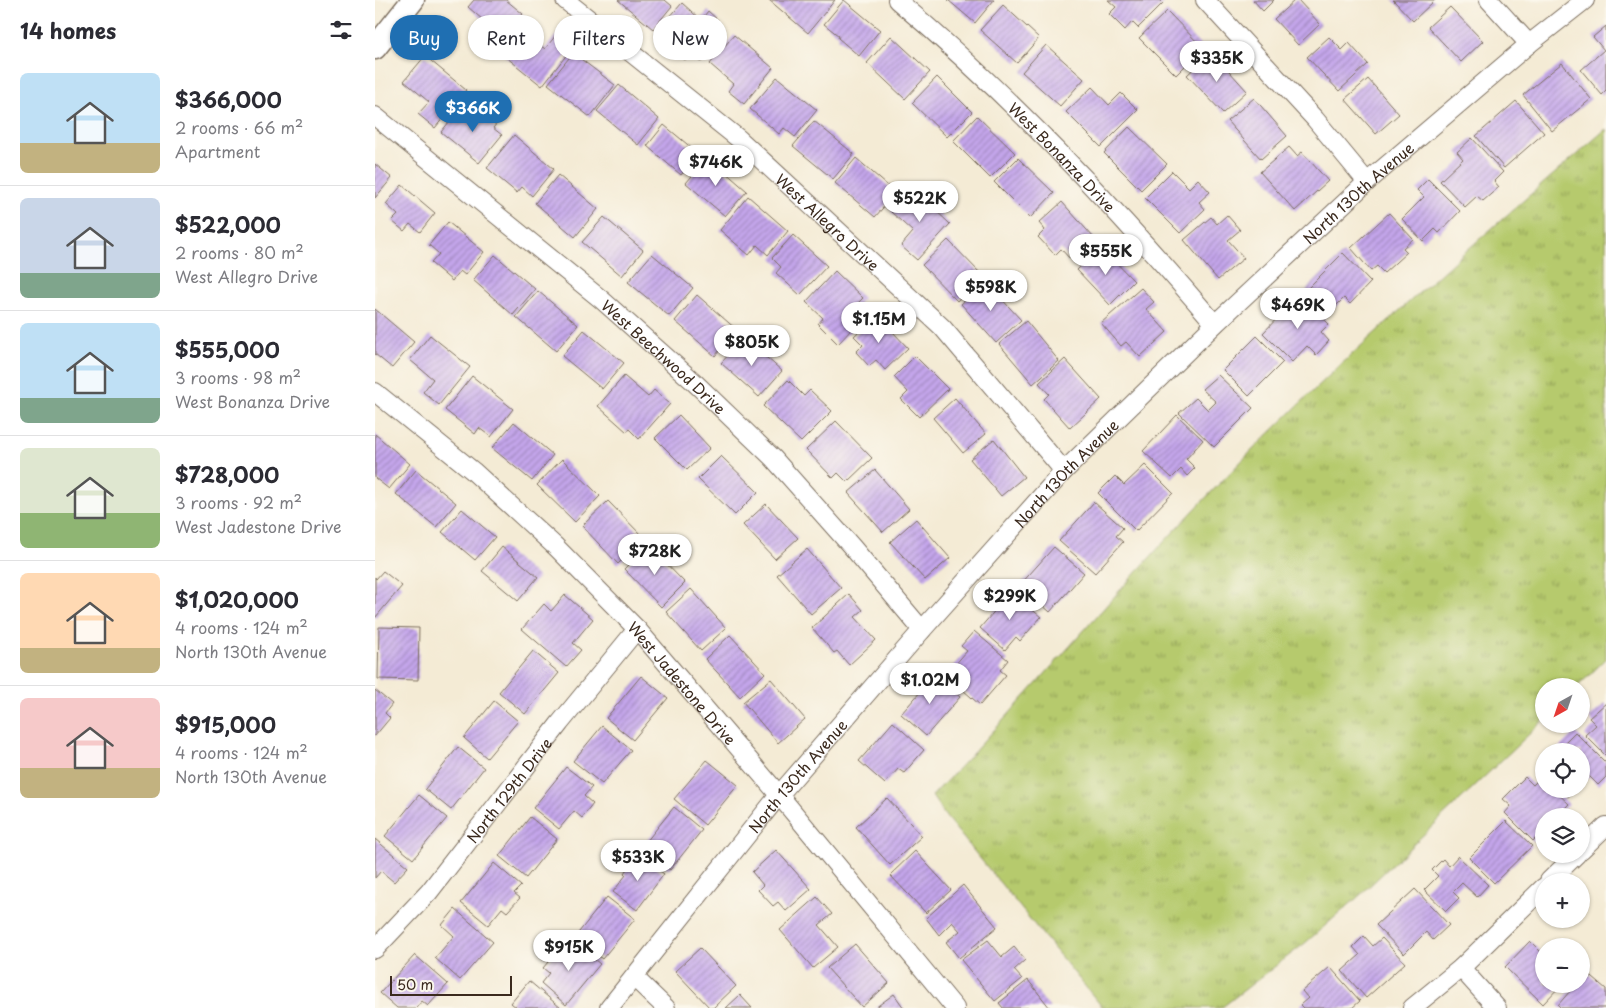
<!DOCTYPE html>
<html lang="en">
<head>
<meta charset="utf-8">
<style>
  :root { --surface:#fff; --page:#f7f7f7; --text:#2b2b33; --muted:#7c7c81; --line:#e1e1e2; --accent:#1f6fb2 }
  body { margin:0; font-family:"Playpen Sans",sans-serif; background:var(--page); color:var(--text); height:100vh; display:flex; flex-direction:column; font-size:19px; white-space:nowrap }
  * { box-sizing:border-box; margin:0 }
  p { font-size:16px; color:var(--muted) }
  .icon { flex:none; width:28px; height:28px; fill:none; stroke:currentColor; stroke-width:2; stroke-linecap:round; stroke-linejoin:round }
  .map { position:relative; flex:1; overflow:hidden }
  .panel { display:flex; flex-direction:column; background:var(--surface); width:375px }
  .panel>* { flex:none }
  .guide { position:absolute; left:15px; top:15px; width:475px; height:45px; display:flex; gap:10px }
  .needle { width:32px; rotate:220deg }
  .tools { position:absolute; left:1160px; top:678px; display:grid; gap:10px }
  .tools a { display:grid; place-items:center; width:55px; height:55px; border-radius:50%; background:var(--surface); box-shadow:0 1px 4px #0004; font-size:25px }
  .scale { position:absolute; left:15px; bottom:12px; width:122px; box-sizing:border-box; padding-left:5px; border:2px solid #3b2a1e; border-top:0; font-size:14px; line-height:18px; white-space:nowrap; color:#3b2a1e; -webkit-text-stroke:4px #fbf7ec; paint-order:stroke }
  .price { position:absolute; translate:-50% -42px; padding:0 11px; border-radius:18px; background:#fff; color:#222; font-size:16px; line-height:32px; filter:drop-shadow(0 1px 2px #0008) }
  .price::after { content:''; position:absolute; left:50%; top:30px; width:15px; height:11px; margin-left:-8px; background:inherit; clip-path:polygon(0 0,100% 0,50% 100%) }
  .price.current { background:var(--accent); color:#fff }
  ul { padding:0; list-style:none }
  li { display:flex; align-items:center; gap:15px; height:125px; padding:0 20px }
  li+li { border-top:1px solid var(--line) }
  li span { display:grid; place-items:center; flex:none; width:140px; height:100px; border-radius:8px; color:#555 }
  li>.icon { margin-inline-start:auto }
  span .icon { width:60px; height:60px; fill:#fffc; stroke-width:1 }
  li b { font-size:21px }
  h2 { display:flex; justify-content:space-between; align-items:center; height:60px; padding:0 20px; font-size:21px }
  .tag { padding:0 18px; border-radius:22px; background:var(--surface); box-shadow:0 1px 4px #0004; font-size:18px; line-height:45px }
  .tag.current { background:var(--accent); color:#fff }
  main { display:flex; flex:1; min-height:0 }
  .map>svg:first-child { display:block }
  .grass { fill:url(#grass-tufts); stroke:#787a46 }
  .building { fill:url(#building-hatch) }
  .lines { fill:none; stroke-linecap:round; stroke-linejoin:round }
  .minor-casing { stroke:#7c6e5e; stroke-width:20 }
  .tertiary-casing { stroke:#7c6e5e; stroke-width:25 }
  .minor { stroke:#fff; stroke-width:18 }
  .tertiary { stroke:#fff; stroke-width:22 }
  .labels { text-anchor:middle; dominant-baseline:central; stroke-width:5; stroke-linejoin:round; paint-order:stroke }
  .street-label { font-size:15px; fill:#3b2a1e; stroke:#fbf7ec }
</style>
</head>
<body>
<main>
<section class="panel">
<h2>14 homes<svg class="icon" aria-label="filters" viewBox="0 0 24 24"><path d="M4 7h16M4 17h16"/><circle cx="9" cy="7" r="2"/><circle cx="15" cy="17" r="2"/></svg></h2>
<ul>
<li><span style="background:linear-gradient(#bfe0f5 70%,#c2b280 0)"><svg class="icon" aria-label="home" viewBox="0 0 24 24"><path d="M3 11l9-7 9 7M6 9v11h12V9"/></svg></span><div><b>$366,000</b><p>2 rooms · 66 m²</p><p>Apartment</p></div></li>
<li><span style="background:linear-gradient(#c9d6e8 75%,#7fa58c 0)"><svg class="icon" aria-label="home" viewBox="0 0 24 24"><path d="M3 11l9-7 9 7M6 9v11h12V9"/></svg></span><div><b>$522,000</b><p>2 rooms · 80 m²</p><p>West Allegro Drive</p></div></li>
<li><span style="background:linear-gradient(#bfe0f5 75%,#7fa58c 0)"><svg class="icon" aria-label="home" viewBox="0 0 24 24"><path d="M3 11l9-7 9 7M6 9v11h12V9"/></svg></span><div><b>$555,000</b><p>3 rooms · 98 m²</p><p>West Bonanza Drive</p></div></li>
<li><span style="background:linear-gradient(#dfe7d0 65%,#8fb573 0)"><svg class="icon" aria-label="home" viewBox="0 0 24 24"><path d="M3 11l9-7 9 7M6 9v11h12V9"/></svg></span><div><b>$728,000</b><p>3 rooms · 92 m²</p><p>West Jadestone Drive</p></div></li>
<li><span style="background:linear-gradient(#ffd9b3 75%,#c2b280 0)"><svg class="icon" aria-label="home" viewBox="0 0 24 24"><path d="M3 11l9-7 9 7M6 9v11h12V9"/></svg></span><div><b>$1,020,000</b><p>4 rooms · 124 m²</p><p>North 130th Avenue</p></div></li>
<li><span style="background:linear-gradient(#f6c9c9 70%,#c2b280 0)"><svg class="icon" aria-label="home" viewBox="0 0 24 24"><path d="M3 11l9-7 9 7M6 9v11h12V9"/></svg></span><div><b>$915,000</b><p>4 rooms · 124 m²</p><p>North 130th Avenue</p></div></li>
</ul>
</section>
<div class="map">
<svg width="1231" height="1008" viewBox="0 0 1231 1008">
  <defs>
    <pattern id="grass-tufts" width="24" height="20" patternUnits="userSpaceOnUse" patternTransform="scale(1.25)"><rect width="24" height="20" fill="#b6ca6d"/><path d="M3 7l-1-3M5 7V3M7 7l1-3M15 17l-1-3M17 17v-4M19 17l1-3" fill="none" stroke="#95a459"/></pattern>
    <pattern id="building-hatch" width="6" height="6" patternUnits="userSpaceOnUse" patternTransform="scale(1.25)"><rect width="6" height="6" fill="#c4a6eb"/><path d="M-1 1l2-2M0 6l6-6M5 7l2-2" fill="none" stroke="#a087be"/></pattern>
  </defs>
  <rect width="100%" height="100%" fill="#fbf7ec"/>
  <filter id="ink" filterUnits="userSpaceOnUse"><feTurbulence type="fractalNoise" baseFrequency=".02" numOctaves="2"/><feDisplacementMap in="SourceGraphic" scale="10" xChannelSelector="R" yChannelSelector="G"/><feConvolveMatrix kernelMatrix="1 2 1 2 8 2 1 2 1" color-interpolation-filters="sRGB"/></filter>
  <filter id="wash" filterUnits="userSpaceOnUse"><feTurbulence type="fractalNoise" baseFrequency=".0096" numOctaves="4" result="noise"/><feDisplacementMap in="SourceGraphic" scale="20" xChannelSelector="R" yChannelSelector="G"/><feGaussianBlur stdDeviation="1.12" result="paint"/><feColorMatrix in="noise" values="0 0 0 0 0 0 0 0 0 0 0 0 0 0 0 0 0 1.4 0 .05"/><feComposite in="paint" operator="in"/></filter>
  <g filter="url(#wash)">
    <rect width="100%" height="100%" fill="#f4ebd5"/>
    <path class="grass" d="M1231,129V659L1203,686H1169V720L982,898L929,944L846,1008H728L571,817L557,796C648,703 731,602 821,508C949,373 1090,251 1231,129Z"/>
    <g id="blocks">
      <path class="building" d="M99,0H131L148,14L129,36L122,31L116,38L102,26L108,20L93,7Z
        M243,0H290L297,6L278,29Z
        M394,0H460L433,33Z
        M469,0L505,30L484,56L463,38L464,36L449,24Z
        M573,0H619L600,23Z
        M733,0H785L788,3L763,28L757,22L750,30L734,14L741,7Z
        M878,0H899L888,11Z
        M920,0H923L945,24L923,45L899,19Z
        M1018,0H1060L1038,21Z
        M307,3L326,20L333,11L343,20L336,28L348,37L326,62L316,53L310,60L280,34Z
        M628,5L664,38L642,63L605,30Z
        M1075,7L1108,41L1086,62L1053,27Z
        M792,11L828,48L801,75L764,38Z
        M1231,26V91L1227,95L1206,70L1229,50L1218,37Z
        M145,29L170,49L181,35L197,48L167,86L126,53Z
        M359,35L398,68L369,104L353,91L358,84L335,64Z
        M516,36L555,72L530,99L492,63Z
        M954,37L967,50L974,43L993,64L964,91L932,57Z
        M671,45L709,79L685,106L647,72Z
        M837,52L872,91L848,113L812,75Z
        M198,53L240,85L215,117L173,84Z
        M50,56L91,90L60,128L43,114L54,102L29,81Z
        M1187,63L1216,99L1177,131L1148,95Z
        M402,77L442,110L420,137L409,128L404,134L375,109Z
        M562,77L597,112L572,137L537,103Z
        M993,79L1024,114L1001,134L970,99Z
        M244,85L284,119L263,145L222,111Z
        M717,87L734,105L746,93L763,110L726,147L691,112Z
        M879,98L912,136L886,159L852,121Z
        M1141,101L1169,133L1129,168L1101,136Z
        M88,105L106,120L112,112L123,122L118,128L127,135L104,163L66,132Z
        M602,116L640,153L615,178L578,141Z
        M439,121L479,154L458,179L418,146Z
        M289,125L324,154L306,175L272,146Z
        M754,127L792,164L766,190L729,153Z
        M139,135L179,169L157,196L147,187L142,193L112,168Z
        M1097,138L1128,172L1119,181L1124,187L1108,201L1102,196L1090,207L1065,181L1088,159L1082,152Z
        M914,147L922,156L927,152L953,181L920,211L885,172Z
        M333,157L372,191L350,216L311,183Z
        M481,158L521,193L500,217L460,183Z
        M643,158L679,193L655,218L619,182Z
        M0,164L17,178L0,198Z
        M797,171L814,188L823,179L835,192L824,202L830,209L805,233L770,198Z
        M183,175L223,209L200,237L160,203Z
        M1053,179L1085,211L1064,233L1060,229L1048,241L1027,219L1049,197L1042,190Z
        M27,185L60,213L45,232L35,224L29,231L17,221L23,215L11,204Z
        M538,189L575,224L542,260L526,246L538,232L516,212Z
        M373,196L413,231L393,255L382,245L374,255L345,230Z
        M687,202L719,238L695,259L686,249L680,255L663,237L670,230L664,223Z
        M1014,213L1038,239L1028,248L1032,252L1009,273L1002,266L996,271L976,248Z
        M852,215L865,230L853,240L869,258L843,280L809,240L836,217L842,224Z
        M229,217L268,250L247,276L207,242Z
        M73,222L109,252L90,275L85,271L77,281L56,263L64,254L54,245Z
        M418,235L452,266L425,295L401,273L406,267L397,258Z
        M573,240L608,276L582,301L547,265Z
        M726,247L759,281L735,305L702,270Z
        M968,253L996,282L975,304L969,298L954,313L931,290Z
        M277,254L318,288L294,316L253,282Z
        M120,255L160,289L138,315L98,280Z
        M460,271L488,298L483,303L493,312L463,344L443,324L448,318L431,302Z
        M611,282L646,320L621,343L586,304Z
        M766,288L779,302L771,309L792,332L765,357L751,342L746,346L726,323Z
        M163,291L203,325L181,351L141,317Z
        M322,295L362,330L340,356L300,321Z
        M924,295L954,324L946,332L954,341L941,355L932,346L917,362L888,333Z
        M0,309L39,342L17,368L0,354Z
        M502,315L533,348L510,370L501,360L494,366L481,352L488,345L479,336Z
        M651,321L684,361L658,384L624,344Z
        M209,330L249,363L227,389L187,356Z
        M55,335L95,367L64,405L48,392L58,379L35,360Z
        M882,336L908,362L874,396L848,370Z
        M369,338L407,371L384,397L346,363Z
        M540,356L573,389L544,417L526,399L533,392L519,377Z
        M690,359L726,399L695,428L669,399L674,394L664,383Z
        M843,375L878,408L839,447L804,413L821,398L833,410L841,402L827,389Z
        M97,376L138,409L116,437L104,428L100,434L70,410Z
        M249,376L273,397L279,390L295,404L264,439L254,429L252,432L223,406Z
        M413,380L429,396L435,390L457,411L426,442L388,406Z
        M580,398L611,434L588,453L558,418Z
        M304,415L335,448L312,470L280,438Z
        M802,415L828,440L811,459L820,468L812,476L806,469L797,478L768,451Z
        M461,421L497,458L472,482L463,473L458,478L431,450Z
        M139,422L178,455L157,481L117,448Z
        M0,434L35,464L14,489L0,478Z
        M619,439L649,477L626,496L595,459Z
        M346,456L383,492L360,515L323,479Z
        M187,459L225,496L200,522L162,485Z
        M770,465L798,493L761,531L723,493L740,476L749,485Z
        M41,470L81,503L61,527L21,494Z
        M500,470L534,509L508,532L473,493Z
        M233,501L269,538L243,564L207,526Z
        M719,502L748,528L741,536L748,542L720,573L684,541Z
        M391,504L423,538L400,559L368,525Z
        M87,509L120,537L100,560L67,532Z
        M541,519L575,558L550,580L515,542Z
        M273,545L310,583L286,607L249,569Z
        M127,547L163,577L143,601L107,571Z
        M679,547L709,573L675,612L645,585Z
        M432,549L466,588L436,614L402,575Z
        M8,571L27,586L0,618V577L1,579Z
        M316,589L351,628L326,651L291,612Z
        M636,592L666,617L645,641L641,637L630,650L605,628Z
        M474,594L488,610L480,617L501,640L474,665L462,651L459,653L437,628Z
        M190,595L218,619L198,643L206,650L191,667L147,629L169,604L176,611Z
        M4,627L44,628L43,680L3,679Z
        M599,631L633,660L625,670L631,675L605,705L571,675L592,651L586,646Z
        M355,635L390,673L365,697L330,659Z
        M158,651L184,673L150,714L124,692Z
        M560,675L585,697L551,736L526,714Z
        M266,676L293,698L258,740L231,718Z
        M396,679L430,719L403,743L368,702Z
        M0,690L17,704L10,713L15,718L0,736Z
        M119,701L143,721L112,758L89,738Z
        M1231,703V756L1210,735L1221,725L1214,718Z
        M518,722L549,750L529,773L523,769L510,784L484,761Z
        M227,726L256,750L227,784L198,761Z
        M1200,732L1231,763V777L1223,785L1214,776L1206,783V751H1181Z
        M83,747L109,768L76,810L50,789Z
        M332,760L363,785L330,825L299,799Z
        M191,767L217,787L209,796L218,804L207,818L199,811L184,829L158,808Z
        M1150,777L1158,785L1166,777L1169,780V789H1178L1194,804L1182,816H1169V830L1158,841L1130,813L1136,806L1128,799Z
        M1185,789H1201L1193,797Z
        M44,795L72,818L38,859L10,836Z
        M512,798L547,836L515,865L481,827Z
        M299,807L327,830L295,870L267,847Z
        M155,817L182,839L151,878L124,856Z
        M1131,821L1157,846L1119,883L1094,858Z
        M0,839L33,867L19,882L6,871L0,878Z
        M401,850L436,889L411,911L403,902L398,906L383,890L388,885L377,872Z
        M540,851L576,890L551,913L515,875Z
        M263,854L289,874L262,910L238,892L251,875L249,873Z
        M1083,856L1113,885L1102,897L1087,883L1078,892L1084,898L1071,911L1049,890L1063,876L1057,870L1068,859L1074,866Z
        M119,863L146,886L139,893L145,898L132,912L127,908L113,925L86,903Z
        M588,885L622,927L584,958L571,942L585,931L577,922L564,935L551,918Z
        M1040,889L1074,925L1058,940L1051,932L1029,954L1001,925Z
        M232,897L260,919L227,959L200,937Z
        M442,897L457,914L444,925L463,947L438,968L405,930Z
        M80,909L118,942L85,980L60,958L79,936L67,925Z
        M989,936L998,946L1007,938L1030,963L991,998L967,971L985,955L978,947Z
        M613,940L627,957L639,947L650,960L639,970L647,979L620,1001L586,960Z
        M1155,941L1169,955V984H1187L1168,1004L1130,967Z
        M199,943L225,964L191,1005L166,983L174,973L168,968L184,949L190,953Z
        M480,944L514,983L487,1007L452,968Z
        M325,948L361,986L338,1008H335L300,971Z
        M40,955L73,984L53,1006L47,1001L41,1008H22L5,993Z
        M955,967L985,1001L977,1008H928L925,1005L933,998L927,991Z
        M1211,972L1231,989V1008H1186L1183,1005L1201,984H1206V977Z
        M653,980L675,1008H628L624,1003Z
        M154,981L186,1008H142L136,1003Z
        M519,994L529,1008H500Z
        M365,995L377,1008H351Z"/>
    </g>
  </g>
  <g filter="url(#ink)">
    <use href="#blocks" fill-opacity="0" stroke="#7c6e5e" stroke-width="1"/>
    <g class="lines">
      <defs>
        <g id="minor">
          <path id="s1" d="M190,0L364,139L567,327L689,471"/>
          <path id="s2" d="M522,0C638,98 742,209 840,324"/>
          <path d="M830,0L940,119L992,182"/>
          <path d="M1114,0L1154,44"/>
          <path id="s3" d="M0,116L227,300L318,381L398,458L478,548L547,630"/>
          <path id="s4" d="M0,392L98,471L181,547L262,629L404,795L580,1008"/>
          <path d="M1206,850L1231,826"/>
          <path d="M1174,881L1202,854"/>
          <path id="s5" d="M0,949L54,892L185,723L262,629"/>
          <path d="M1086,968L1122,1008"/>
          <path d="M259,977L291,1008"/>
          <path id="s6" d="M234,1008L404,795L547,630L689,471L840,324L992,182L1154,44L1210,0"/>
          <path d="M1037,1008L1086,968L1169,887"/>
        </g>
        <path id="tertiary" d="M0,48L38,0"/>
      </defs>
      <use href="#minor" class="minor-casing"/>
      <use href="#tertiary" class="tertiary-casing"/>
      <use href="#minor" class="minor"/>
      <use href="#tertiary" class="tertiary"/>
    </g>
  </g>
  <g class="labels">
    <g class="street-label">
      <text stroke="none"><textPath href="#s2" startOffset="228">West Bonanza Drive</textPath></text>
      <text stroke="none"><textPath href="#s6" startOffset="1109">North 130th Avenue</textPath></text>
      <text stroke="none"><textPath href="#s1" startOffset="344">West Allegro Drive</textPath></text>
      <text stroke="none"><textPath href="#s3" startOffset="376">West Beechwood Drive</textPath></text>
      <text stroke="none"><textPath href="#s6" startOffset="704">North 130th Avenue</textPath></text>
      <text stroke="none"><textPath href="#s4" startOffset="424">West Jadestone Drive</textPath></text>
      <text stroke="none"><textPath href="#s6" startOffset="299">North 130th Avenue</textPath></text>
      <text stroke="none"><textPath href="#s5" startOffset="208">North 129th Drive</textPath></text>
    </g>
  </g>
</svg>
<div class="tools">
<a><svg class="needle" viewBox="-14 -14 28 28"><path d="M0-13l5 13h-10z" fill="#e53935"/><path d="M0 13l5-13h-10z" fill="#7c7c81"/></svg></a>
<a><svg class="icon" aria-label="locate" viewBox="0 0 24 24"><circle cx="12" cy="12" r="6"/><path d="M12 2v4M12 18v4M2 12h4M18 12h4"/></svg></a>
<a><svg class="icon" aria-label="layers" viewBox="0 0 24 24"><path d="M12 4l9 5-9 5-9-5zM3 14l9 5 9-5"/></svg></a>
<a>+</a>
<a>−</a>
</div>
<div class="scale">50 m</div>
<b class="price" style="left:842px;top:83px">$335K</b>
<b class="price current" style="left:98px;top:133px">$366K</b>
<b class="price" style="left:341px;top:187px">$746K</b>
<b class="price" style="left:545px;top:223px">$522K</b>
<b class="price" style="left:731px;top:276px">$555K</b>
<b class="price" style="left:616px;top:312px">$598K</b>
<b class="price" style="left:923px;top:330px">$469K</b>
<b class="price" style="left:504px;top:344px">$1.15M</b>
<b class="price" style="left:377px;top:367px">$805K</b>
<b class="price" style="left:280px;top:576px">$728K</b>
<b class="price" style="left:635px;top:621px">$299K</b>
<b class="price" style="left:555px;top:705px">$1.02M</b>
<b class="price" style="left:263px;top:882px">$533K</b>
<b class="price" style="left:194px;top:972px">$915K</b>
<div class="guide">
<a class="tag current">Buy</a>
<a class="tag">Rent</a>
<a class="tag">Filters</a>
<a class="tag">New</a>
</div>
</div>
</main>
</body>
</html>
